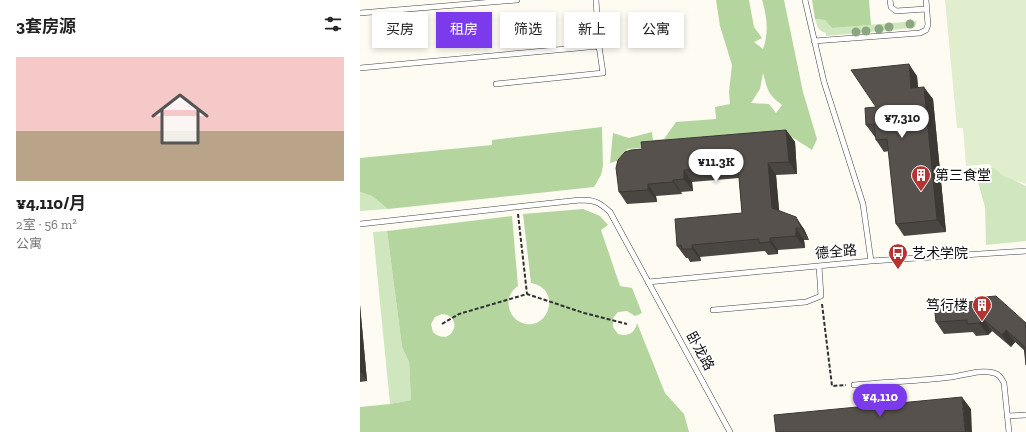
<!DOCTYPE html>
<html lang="zh">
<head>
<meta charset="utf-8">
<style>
  :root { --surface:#fff; --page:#f6f6f6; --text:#222; --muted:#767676; --accent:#7c3aed }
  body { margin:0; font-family:"Zilla Slab","Noto Sans SC",serif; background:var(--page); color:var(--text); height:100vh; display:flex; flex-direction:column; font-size:15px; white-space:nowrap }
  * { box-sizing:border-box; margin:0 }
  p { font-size:13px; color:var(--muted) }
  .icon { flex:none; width:22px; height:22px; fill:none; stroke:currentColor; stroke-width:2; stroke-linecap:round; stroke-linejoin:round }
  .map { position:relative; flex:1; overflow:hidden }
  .drawer { display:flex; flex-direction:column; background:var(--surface); width:360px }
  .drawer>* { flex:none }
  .banner { position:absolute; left:12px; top:12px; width:380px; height:36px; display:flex; gap:8px }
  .price { position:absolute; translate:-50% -34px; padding:0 9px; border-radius:14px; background:#fff; color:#222; font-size:13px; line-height:26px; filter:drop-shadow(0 1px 2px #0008) }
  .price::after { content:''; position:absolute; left:50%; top:24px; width:12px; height:9px; margin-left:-6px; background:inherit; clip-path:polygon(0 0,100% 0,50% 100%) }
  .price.active { background:var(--accent); color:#fff }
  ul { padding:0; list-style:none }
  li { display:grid; align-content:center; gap:8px; height:212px; padding:0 16px }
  li span { display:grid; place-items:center; height:124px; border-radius:0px; color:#555 }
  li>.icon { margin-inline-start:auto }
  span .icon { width:72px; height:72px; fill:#fffc; stroke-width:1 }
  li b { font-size:17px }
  h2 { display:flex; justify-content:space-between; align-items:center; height:48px; padding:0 16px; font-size:17px }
  .tag { padding:0 14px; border-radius:0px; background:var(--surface); box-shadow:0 2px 6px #0003; font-size:14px; line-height:36px }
  .tag.active { background:var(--accent); color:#fff }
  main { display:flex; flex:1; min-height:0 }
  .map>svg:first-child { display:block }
  .green { fill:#d0e6be }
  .forest { fill:#b4d59e; fill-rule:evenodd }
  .pitch { fill:#e1eece }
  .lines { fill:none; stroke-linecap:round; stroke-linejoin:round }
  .service-casing { stroke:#424242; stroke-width:6 }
  .path { stroke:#313131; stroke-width:2; stroke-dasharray:4 2; stroke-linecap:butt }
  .service { stroke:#fff; stroke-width:5 }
  .tree { fill:#8ba781 }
  .wall { fill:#4a4641 }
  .shaded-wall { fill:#3c3935 }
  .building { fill:#56514c; stroke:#3c3935 }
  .labels { text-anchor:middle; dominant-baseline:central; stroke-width:4; stroke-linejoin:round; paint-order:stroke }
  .poi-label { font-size:14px; fill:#0f0f0f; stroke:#fff; text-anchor:start }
  .street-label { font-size:14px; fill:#0f0f0f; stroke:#fff }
</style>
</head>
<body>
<main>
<section class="drawer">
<h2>3套房源<svg class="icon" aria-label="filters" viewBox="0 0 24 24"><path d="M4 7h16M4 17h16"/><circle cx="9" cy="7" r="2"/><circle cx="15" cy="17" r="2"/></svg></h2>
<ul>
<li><span style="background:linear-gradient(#f6c9c9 60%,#b9a48a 0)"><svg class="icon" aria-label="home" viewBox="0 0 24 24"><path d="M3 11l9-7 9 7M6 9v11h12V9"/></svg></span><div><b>¥4,110/月</b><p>2室 · 56 m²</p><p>公寓</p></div></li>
</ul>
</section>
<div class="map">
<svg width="666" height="432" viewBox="0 0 666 432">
  <rect width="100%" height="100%" fill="#fefcf2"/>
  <path class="green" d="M455,19L465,20L472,28L557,21L555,27L552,28L466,36V33C458,31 457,26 455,19Z
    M639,167L652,179L666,186V241L626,245L625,207L614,168Z
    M0,192L12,196L28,209L0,211Z
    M27,231L42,347L49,362L51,400L30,404L13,232Z"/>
  <path class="forest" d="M356,0H389L394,27L402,38L394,42L403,49C409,33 407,16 402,0H424L443,92L457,139L452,150L432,137L267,149L266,155L260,160L250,163L253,133L269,138L292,132L293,140L304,139L316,122L356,119L355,107L370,104L369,92L372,65L360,26ZM403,73C408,91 407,93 422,105L416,113L409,104L391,103L400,89Z
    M452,0H509L511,25L472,28L465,20L455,19Z
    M242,127L243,166L241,175L234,187L28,209L12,196L0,192V158L132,145V140Z
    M223,209L240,216L248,225L241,230L260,286L272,288L282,313L275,316L267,311L258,312L253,318V327L258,334C268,337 275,333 277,323L305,393L324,414L329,432H0V407L30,404L51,400L49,362L42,347L27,231L152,216L158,286C151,291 147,298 149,307C150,313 154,319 160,322C187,335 204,289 171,283L163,214ZM82,314C106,316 91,349 73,332L71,324L75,317Z"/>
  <path class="pitch" d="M585,0H666V184L645,177L629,164L606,166L603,128H597Z"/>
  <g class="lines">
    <defs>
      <path id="service" d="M445,0L464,82L503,204L511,261
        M530,0L531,7L536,11L566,9
        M0,13L157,0
        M454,41L560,33L566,30L568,25L566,0
        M0,68L239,46
        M136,84L243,73L239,46L236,0
        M0,224L220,200C235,200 239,202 250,212L370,432
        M288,282L511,261L666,251
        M353,310L446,302L461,296L459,266
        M494,385C526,382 559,381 592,377C606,375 620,369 634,373C639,374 642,379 644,383L649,432
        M647,416L666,415"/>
    </defs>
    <use href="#service" class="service-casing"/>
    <path class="path" d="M158,214L167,294
      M462,304L472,386L486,385
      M82,324L99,314L167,294L224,313L267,324"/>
    <use href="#service" class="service"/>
  </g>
  <g class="tree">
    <circle cx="550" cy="24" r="4.5"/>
    <circle cx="529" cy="27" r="4.5"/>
    <circle cx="519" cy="29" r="4.5"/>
    <circle cx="506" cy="31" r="4.5"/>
    <circle cx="496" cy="32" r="4.5"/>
  </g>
  <path class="wall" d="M557,76L558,87L573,99L586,232L544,236L536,224L529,151L524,152L516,140V137H515L506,125L516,107Z
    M426,130L435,142L437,174L416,175L419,211L444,229L449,240H444L445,248L418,250V254L408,255L405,251L340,257L341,261L330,262L328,258H326L317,246L382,213L379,178L332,182L333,191L321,192L322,194L296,196L297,202L267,204L259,192L282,149Z
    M615,298L666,323L665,351L655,342L651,347L632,331L628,335L616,336L613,332L584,334L576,322L618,301Z
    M0,305L7,381L0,382Z"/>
  <path class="shaded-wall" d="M549,64L557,76L559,100L551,88Z
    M564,87L573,99L586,232L577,220Z
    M426,130L435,142L437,174L429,162Z
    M408,163L416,175L420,220L412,208Z
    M324,170L332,182L333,191L324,179Z
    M313,180L321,192L322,194L313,182Z
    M288,184L296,196L297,202L288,190Z
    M436,217L444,229L449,240L441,228Z
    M436,228L444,240L445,248L436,236Z
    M410,238L418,250V254L410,242Z
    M332,245L340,257L341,261L332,249Z
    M0,305L7,381L1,372L0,359Z
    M623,319L632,331L628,335L619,323Z
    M646,330L655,342L651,347L642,335Z
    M602,397L611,409L612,432H605Z"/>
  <path class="building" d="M549,64L551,88L564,87L577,220L536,224L527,139L516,140L514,124L506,125L505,108L516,107L491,70Z
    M426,130L429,162L408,163L412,208L436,217L441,228H436V236L410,238V242L399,243V239L332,245V249H322L321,245L317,246L315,219L382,213L378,166L324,170V179L313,180V182L288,184V190L259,192L256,168L258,160L265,152L271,150L282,149L281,142Z
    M636,296L666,323V365L664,346L646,330L642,335L623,319L619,323L607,324V320L576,322L574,305L619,301L615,298Z
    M0,359L1,372H0Z
    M602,397L605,432H416L414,415Z"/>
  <defs>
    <symbol id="building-pin" viewBox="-11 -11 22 30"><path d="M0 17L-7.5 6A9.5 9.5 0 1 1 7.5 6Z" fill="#b33433" stroke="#fff"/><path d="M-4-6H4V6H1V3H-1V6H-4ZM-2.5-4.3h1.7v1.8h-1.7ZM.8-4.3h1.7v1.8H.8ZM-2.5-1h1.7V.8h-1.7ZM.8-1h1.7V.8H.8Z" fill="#fff"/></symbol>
    <symbol id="bus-pin" viewBox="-11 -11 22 30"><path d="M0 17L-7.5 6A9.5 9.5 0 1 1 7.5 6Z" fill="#b33433" stroke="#fff"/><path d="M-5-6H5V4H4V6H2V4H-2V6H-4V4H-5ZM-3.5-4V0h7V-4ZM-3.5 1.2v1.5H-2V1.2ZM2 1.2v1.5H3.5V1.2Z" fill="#fff"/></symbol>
  </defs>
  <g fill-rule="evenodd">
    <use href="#building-pin" x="550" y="164" width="22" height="30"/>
    <use href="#bus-pin" x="527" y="242" width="22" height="30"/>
    <use href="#building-pin" x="611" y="294" width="22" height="30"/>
  </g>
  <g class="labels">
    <g class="poi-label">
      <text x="575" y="175">第三食堂</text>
      <text x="552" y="253">艺术学院</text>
      <text x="608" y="305" text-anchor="end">笃行楼</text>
    </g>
    <g class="street-label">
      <text transform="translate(476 252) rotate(-5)">德全路</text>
      <text transform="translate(340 351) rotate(61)">卧龙路</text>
    </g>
  </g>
</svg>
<b class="price" style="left:542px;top:139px">¥7,310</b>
<b class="price" style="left:356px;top:183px">¥11.3K</b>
<b class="price active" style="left:520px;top:418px">¥4,110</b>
<div class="banner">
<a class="tag">买房</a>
<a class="tag active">租房</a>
<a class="tag">筛选</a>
<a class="tag">新上</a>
<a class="tag">公寓</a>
</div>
</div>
</main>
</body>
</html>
